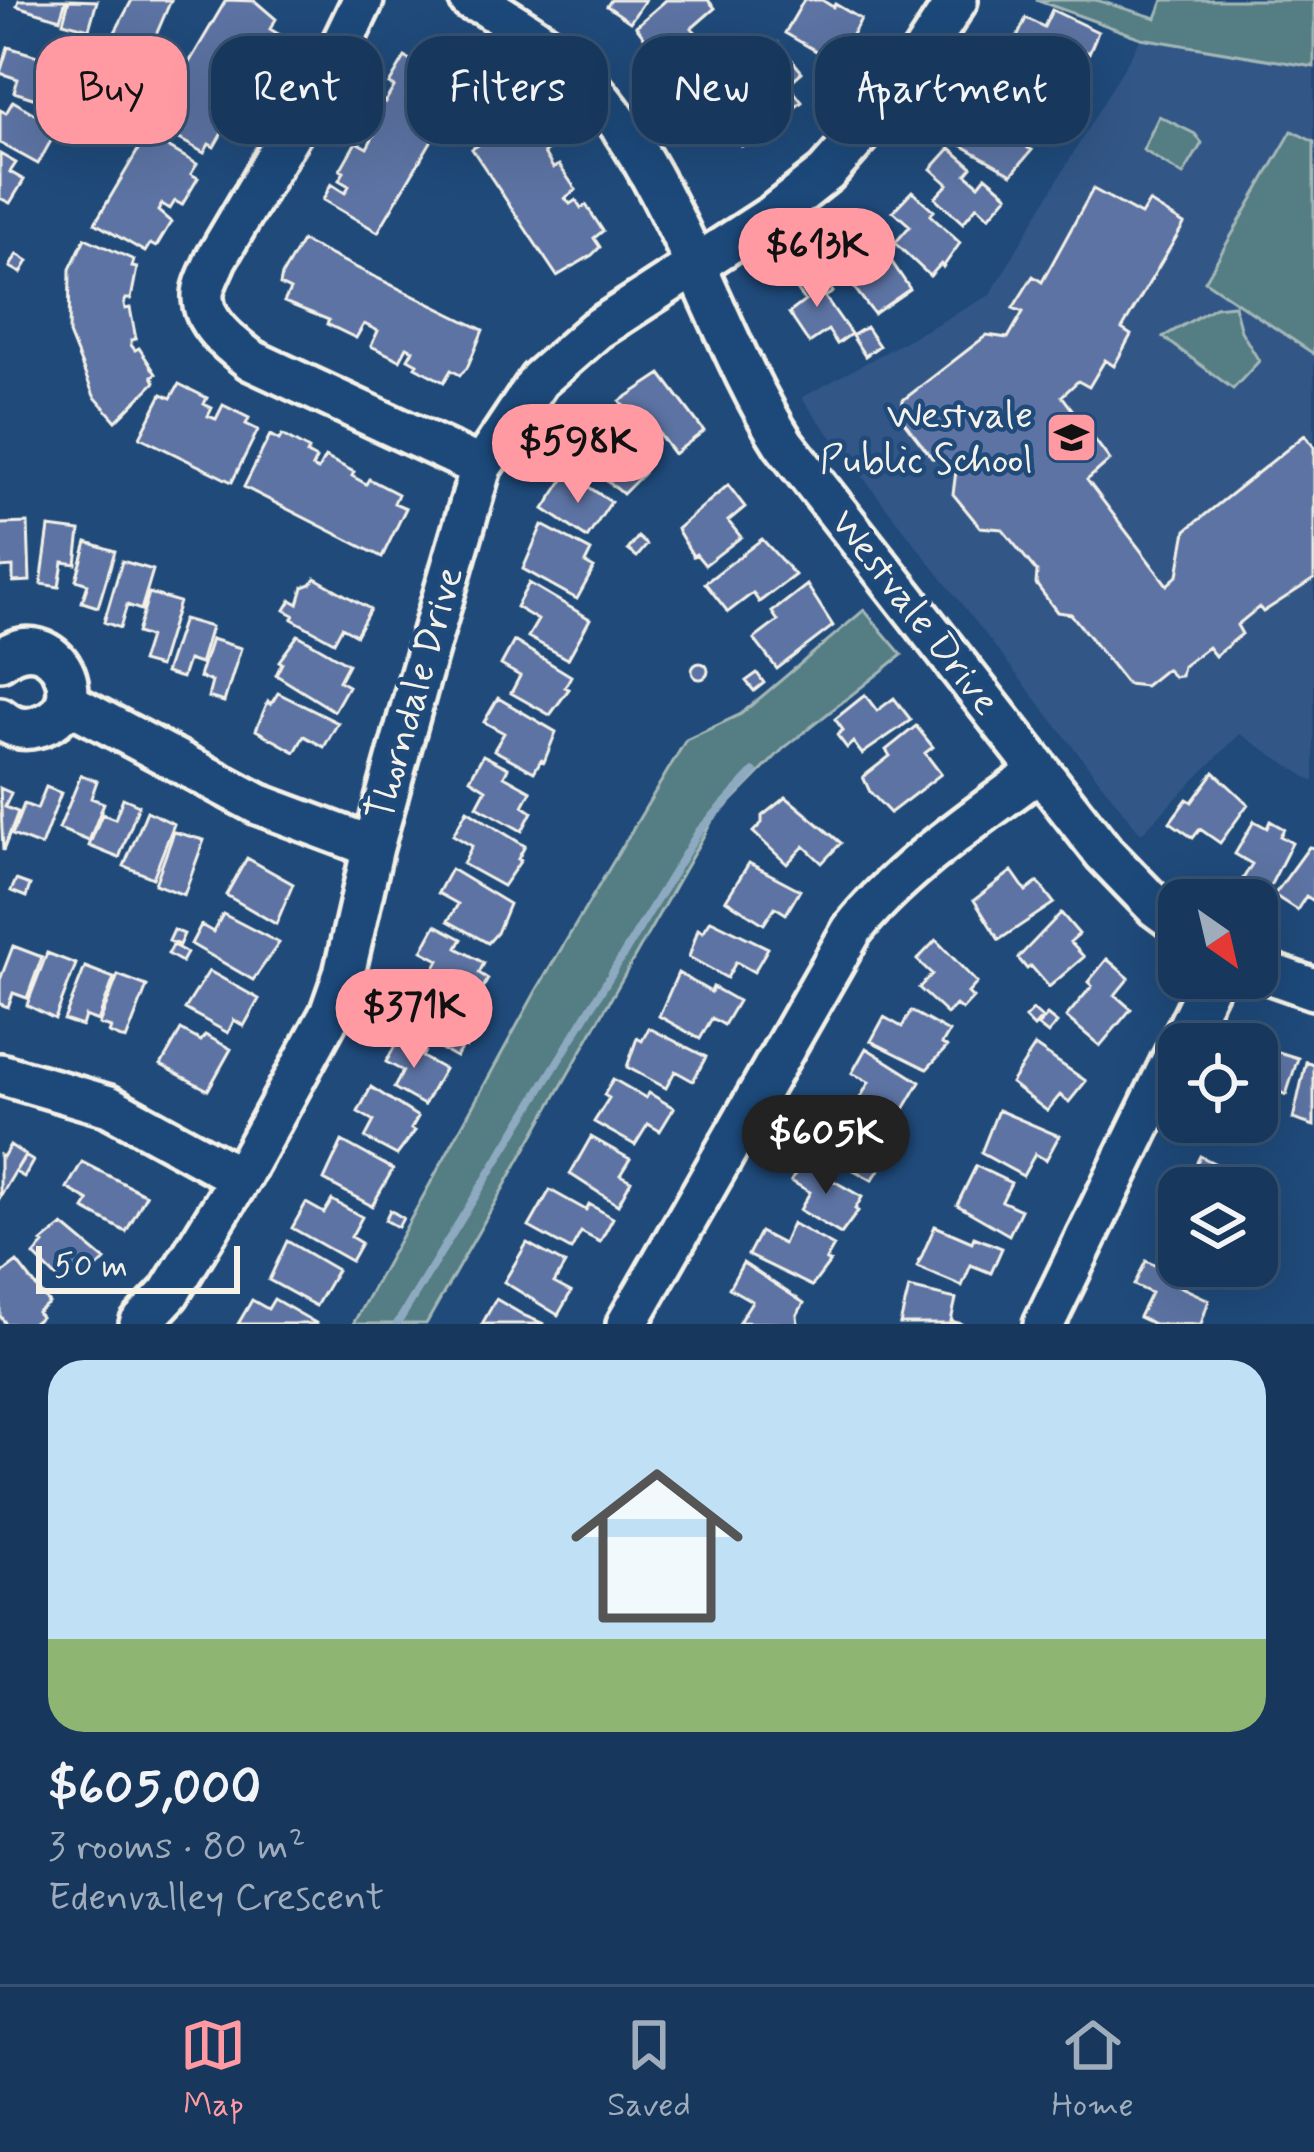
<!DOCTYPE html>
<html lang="en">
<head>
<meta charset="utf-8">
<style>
  :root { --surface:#17385c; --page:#244365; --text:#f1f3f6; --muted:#9eacbb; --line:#365272; --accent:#ff9aa2 }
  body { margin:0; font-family:Mynerve,sans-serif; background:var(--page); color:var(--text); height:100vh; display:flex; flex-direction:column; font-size:45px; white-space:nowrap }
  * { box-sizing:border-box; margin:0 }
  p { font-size:39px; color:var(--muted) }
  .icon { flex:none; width:66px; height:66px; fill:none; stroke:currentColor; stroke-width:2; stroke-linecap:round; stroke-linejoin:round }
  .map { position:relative; height:1324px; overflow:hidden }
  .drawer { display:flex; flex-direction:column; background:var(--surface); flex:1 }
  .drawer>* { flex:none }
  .hud { position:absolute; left:36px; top:36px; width:1242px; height:108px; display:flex; gap:24px }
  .needle { width:78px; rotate:146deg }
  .fabs { position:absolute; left:1158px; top:879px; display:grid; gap:24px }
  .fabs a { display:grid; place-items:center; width:120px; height:120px; border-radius:24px; background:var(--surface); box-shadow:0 12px 48px #0002,0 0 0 3px var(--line); font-size:60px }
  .scale { position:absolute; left:36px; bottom:30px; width:204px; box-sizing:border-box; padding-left:12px; border:6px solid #f4f1e8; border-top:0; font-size:33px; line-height:42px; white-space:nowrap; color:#f4f1e8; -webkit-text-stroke:9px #1f4a7a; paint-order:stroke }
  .price { position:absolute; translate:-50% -102px; padding:0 27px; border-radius:42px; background:var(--accent); color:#111; font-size:39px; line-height:78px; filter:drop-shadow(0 3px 6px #0008) }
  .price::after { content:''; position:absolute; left:50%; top:72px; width:36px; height:27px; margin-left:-18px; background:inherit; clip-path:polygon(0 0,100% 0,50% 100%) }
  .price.selected { background:#222; color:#fff }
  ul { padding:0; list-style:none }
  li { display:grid; align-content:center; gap:24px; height:636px; padding:0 48px }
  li+li { border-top:3px solid var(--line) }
  li span { display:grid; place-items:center; height:372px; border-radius:36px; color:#555 }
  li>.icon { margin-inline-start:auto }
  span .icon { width:216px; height:216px; fill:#fffc; stroke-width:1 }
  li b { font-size:51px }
  .chip { padding:0 42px; border-radius:36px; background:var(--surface); box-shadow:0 12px 48px #0002,0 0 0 3px var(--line); font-size:42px; line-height:108px }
  .chip.selected { background:var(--accent); color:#111 }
  .tabs { display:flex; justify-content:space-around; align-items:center; height:168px; border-top:3px solid var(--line); background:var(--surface); font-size:33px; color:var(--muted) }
  .tabs a { display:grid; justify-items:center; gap:6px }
  .tabs .selected { color:var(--accent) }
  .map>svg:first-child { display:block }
  .built { fill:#315686 }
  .green { fill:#547d84; stroke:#a4b7b6; stroke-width:3 }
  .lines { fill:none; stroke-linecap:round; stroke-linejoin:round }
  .stream { stroke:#8daac0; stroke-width:8 }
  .building { fill:#5c73a3; stroke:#f4f1e8; stroke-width:3 }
  .minor-casing { stroke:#f4f1e8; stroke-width:48 }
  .minor { stroke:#1f4a7a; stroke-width:39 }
  .labels { text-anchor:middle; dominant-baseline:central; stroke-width:9; stroke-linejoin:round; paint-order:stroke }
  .poi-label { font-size:39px; fill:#f4f1e8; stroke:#1f4a7a; text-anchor:end }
  .street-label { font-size:39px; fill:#f4f1e8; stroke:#1f4a7a }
</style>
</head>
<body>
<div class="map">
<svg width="1314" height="1324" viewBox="0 0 1314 1324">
  <rect width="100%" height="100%" fill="#1f4a7a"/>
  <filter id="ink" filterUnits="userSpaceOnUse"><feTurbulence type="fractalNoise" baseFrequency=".00833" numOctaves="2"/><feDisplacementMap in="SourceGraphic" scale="24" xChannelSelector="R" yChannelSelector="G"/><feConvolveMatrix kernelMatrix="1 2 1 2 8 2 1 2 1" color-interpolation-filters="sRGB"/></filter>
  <g filter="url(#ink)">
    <path class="built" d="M1141,38L1314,67V782L1240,734L1141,834L801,398L990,295Z"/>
    <path class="green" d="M1036,0H1096L1156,18L1163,0H1314V67L1141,38Z
      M1159,116L1195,134L1202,143L1183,175L1143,150Z
      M1292,131L1314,142V354L1205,281Z
      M1234,305L1241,331L1259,361L1233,389L1163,337L1215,307Z
      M864,610L902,655L784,748L712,821L426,1324H353L536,991L686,740L741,714Z"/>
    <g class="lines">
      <path class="stream" d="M397,1324L699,831L754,772"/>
    </g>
    <path class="building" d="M19,0H66L60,19L17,6Z
      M69,0L97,1L89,29L63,22Z
      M132,0H171L150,49L114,34Z
      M226,0L255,1L276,19L270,29L280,35L264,62L259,59L250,74L255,77L239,104L225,96L221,103L230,108L226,116L230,119L214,147L209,144L204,153L153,124Z
      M611,0H645L630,22L607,6Z
      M666,0H708L715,8L692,28L699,36L665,65L636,26Z
      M804,0H822L833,7L835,4L861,19L846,45L833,38L823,55L785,33Z
      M1052,10L1098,32L1089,53L1078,48L1072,61L1042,48L1039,55L1014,44L1026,18L1044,27Z
      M778,43L802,72L788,84L802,102L781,119L745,72L755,63L750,57L763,46L768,52Z
      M8,47L76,68L64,108L14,92L18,79L0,73Z
      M1007,49L1067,86L1044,125L1006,103L1012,84L993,73Z
      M104,52L118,58L112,71L98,65Z
      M421,53L430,58L432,56L464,74L467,80L378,232L323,200L331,184L345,193L349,186L339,180L344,172L340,170L356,142L367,148L375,133L365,127L381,99L385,102L394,87L389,84L405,57L415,63Z
      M121,78L131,83L125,95L115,90Z
      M730,80L749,108L753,105L769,129L742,146L732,130L713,142L690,107L702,99L700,91L711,85L718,89Z
      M13,101L58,128L38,164L0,143V110L6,113Z
      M998,113L1036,137L1028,148L1032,150L1012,174L954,141L968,117L987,129Z
      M513,122L521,130L531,123L549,149L544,153L553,168L559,165L576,190L565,198L570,204L576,200L581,208L586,205L603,231L594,238L600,247L592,255L557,276L472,149Z
      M147,135L197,164L191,174L198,178L182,205L175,201L170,209L162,204L158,211L171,222L156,247L150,244L145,252L95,223Z
      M950,148L972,167L966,174L979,185L986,176L1008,195L989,217L977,206L963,223L935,198L948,184L931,169Z
      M0,154L16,163L10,172L24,180L10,203L0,198Z
      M1093,189L1141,215L1149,202L1184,224L1122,329L1131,335L1114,366L1105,360L1089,387L1078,381L1062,396L1110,460L1087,480L1167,585L1178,575L1186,530L1305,435L1314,447V579L1263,612L1259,607L1237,625L1242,634L1215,656L1208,647L1183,666L1181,676L1174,677L1166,669L1145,686L1127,684L1071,614L1057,612L1036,584L1037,572L1002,529L980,527L953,494L956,471L947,460L932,458L901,418L903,400L987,335L1008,338L1023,312L1013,308L1033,276L1042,282Z
      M912,191L934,211L930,215L960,243L943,267L941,264L930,276L895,243L910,226L893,211Z
      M85,238L134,260L132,267L137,268L131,299H126L124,304L125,309L130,308L136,339L131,340V345L135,350L139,348L156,374L152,376L155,382L116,421L94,396L69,334L70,269Z
      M302,241L483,330L467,368L460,375L451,370L444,382L415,367L417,364L408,359L413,350L407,347L400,360L371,346L378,331L364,324L356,338L327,324L329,320L284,302L290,290L280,285L282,275Z
      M855,242L867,260L885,252L910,289L874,314L832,258Z
      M17,254L28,261L21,273L10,267Z
      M817,268L833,292L825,297L851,334L837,344L828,330L809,343L789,313L805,301L793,284Z
      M866,327L879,346L865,356L852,336Z
      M661,374L704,431L674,454L656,430L647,436L620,401Z
      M179,384L207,398L204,404L212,408L208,416L216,419L223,405L249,418L246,424L258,430L232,482L140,437L162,394L171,398Z
      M603,416L646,452L638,462L646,468L644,473L623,494L576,454Z
      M270,435L279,440L282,435L309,450L307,454L316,459L312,467L318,470L325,457L354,472L352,476L366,484L369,479L398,494L394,503L406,508L382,557L244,487Z
      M568,473L611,502L587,538L544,509Z
      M728,485L745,507L728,521L741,537L705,565L696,554L693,556L677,529Z
      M28,523L30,581L13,582V567L0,568V524Z
      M542,525L591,551L585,563L594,568L577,599L523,569Z
      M49,527L80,531L76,564L63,562L59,587L41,584Z
      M638,537L647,545L637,557L628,550Z
      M762,539L795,575L759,602L753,593L728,612L705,583Z
      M87,542L115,551L98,607L82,602L88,584L76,580Z
      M122,561L153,570L141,610L127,605L120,628L104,622Z
      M315,578L370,609L356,635L342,627L334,642L292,619L294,615L285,610L291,600L298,604L303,587L311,584Z
      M529,583L590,619L568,659L528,637L538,620L516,607Z
      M807,585L833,626L777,669L754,639L778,621L772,612Z
      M149,593L179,602L159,667L141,662L149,637L137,633Z
      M183,619L211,627L200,664L188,660L182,678L165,673Z
      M298,635L348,664L339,681L348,686L334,711L276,675L282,663L279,661Z
      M211,639L241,648L224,702L208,697L212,682L199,677Z
      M514,641L571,676L565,687L569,689L550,715L511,693L520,676L501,665Z
      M692 671a8 8 0 1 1 16 0a8 8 0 1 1-16 0Z
      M757,673L764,683L754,691L746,681Z
      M278,693L338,723L324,747L304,736L295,752L256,730L268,701L271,704Z
      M865,695L877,711L894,698L911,720L862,754L853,742L847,748L837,735L843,730L835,719Z
      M498,698L556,732L544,762L541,760L534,772L494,750L504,733L484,722Z
      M916,726L933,747L925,753L941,774L890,813L870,792L863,777L890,756L886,750Z
      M483,755L508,768L504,776L531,791L523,806L532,812L522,831L477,806L486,789L470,779Z
      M1214,772L1248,804L1220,843L1200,829L1193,838L1170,822L1187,799L1192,802Z
      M81,775L97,781L91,798L104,803L89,841L59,829Z
      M46,787L61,793L41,846L12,835L24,804L37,809Z
      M0,788L11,793L5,807L18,812L3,851Z
      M786,797L841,843L822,863L804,846L787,864L753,832L762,823V816Z
      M123,798L139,805L119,858L89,846L102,814L115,819Z
      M467,810L525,846L518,859L521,860L503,886L463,864L472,846L453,835Z
      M147,811L174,824L153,878L124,866Z
      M1254,821L1267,828L1270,821L1284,829L1280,836L1292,843L1265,896L1241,882L1252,864L1235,854Z
      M174,832L204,840L184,895L155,884Z
      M1309,847L1314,848V901L1306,896L1297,910L1274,895Z
      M247,858L293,884L276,924L226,895Z
      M749,863L800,890L786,914L775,907L764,924L726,900Z
      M451,869L509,904L497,933L488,943L448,921L458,904L438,893Z
      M1012,871L1026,891L1038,882L1054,903L999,940L974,900Z
      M16,880L30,885L26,897L11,891Z
      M1061,913L1079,934L1070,942L1084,957L1049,987L1031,966L1027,969L1018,958Z
      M223,914L279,943L253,980L191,944L201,925L213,932Z
      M711,920L768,948L754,972L736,962L727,978L689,957L698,929L703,932Z
      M436,925L462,939L457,948L484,963L479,973L488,979L475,1002L430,977L439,960L422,951Z
      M174,930L184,934L179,945L169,941Z
      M936,940L977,983L968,993L973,998L962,1010L956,1005L947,1014L919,988L932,974L917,960Z
      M173,945L187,953L182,962L168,954Z
      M13,946L42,957L27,998L13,993L8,1007L0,1004V980Z
      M47,953L76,964L55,1019L27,1005Z
      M1107,959L1129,978L1115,995L1131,1009L1100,1046L1066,1017L1092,986L1088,982Z
      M85,967L114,978L98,1021L85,1016L82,1026L64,1020Z
      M209,971L259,999L244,1026L234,1020L228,1033L185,1009Z
      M678,973L711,992L713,987L738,1001L724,1025L712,1018L700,1039L659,1016Z
      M118,975L147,986L126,1040L109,1033L111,1028L99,1024Z
      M419,982L478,1018L466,1047L463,1045L456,1057L415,1035L425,1017L406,1007Z
      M1033,1010L1042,1018L1034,1027L1025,1018Z
      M911,1011L949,1032L942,1044L947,1047L927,1069L871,1041L884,1017L902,1027Z
      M1047,1015L1057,1023L1048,1034L1038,1026Z
      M649,1028L706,1057L693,1081L675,1071L666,1088L627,1067L637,1038L642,1041Z
      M181,1030L201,1041L205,1035L231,1049L208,1090L161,1065Z
      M400,1037L425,1051L422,1057L444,1069L424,1105L394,1088L403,1071L386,1062Z
      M1035,1046L1086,1081L1069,1102L1060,1095L1047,1111L1011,1083Z
      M866,1048L920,1082L897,1121L859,1100L869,1082L852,1073Z
      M1272,1050L1298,1058L1286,1095L1280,1092L1269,1127L1243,1122H1257V1065L1266,1070Z
      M1306,1062L1314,1065V1126L1293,1119Z
      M613,1079L646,1098L649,1093L674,1108L660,1131L648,1124L635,1145L594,1122L609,1098L604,1095Z
      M371,1087L418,1117L411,1129L415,1131L397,1155L365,1138L374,1121L358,1112Z
      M833,1106L893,1142L885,1155L889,1156L872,1180L830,1157L841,1138L822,1127Z
      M998,1110L1059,1136L1046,1160L1035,1154L1023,1176L981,1153Z
      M591,1137L630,1159L620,1175L631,1181L618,1205L570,1174Z
      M342,1141L393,1169L372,1206L324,1180Z
      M10,1145L25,1155L0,1197V1155L3,1157Z
      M25,1156L33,1161L24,1177L15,1172Z
      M1200,1156L1262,1187L1257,1198L1262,1205L1257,1214V1188H1205L1188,1181Z
      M805,1157L835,1174L832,1180L862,1197L855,1209L858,1211L841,1234L800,1210L810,1192L791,1181Z
      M82,1162L146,1195L126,1232L84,1209L89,1201L67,1188Z
      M976,1166L1011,1183L1002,1201L1021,1210L1009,1235L957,1205Z
      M550,1190L586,1210L589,1204L613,1218L600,1242L581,1232L571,1250L529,1227Z
      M332,1200L362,1217L351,1237L361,1243L351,1261L292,1228L306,1203L324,1213Z
      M1174,1205L1179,1208V1238L1161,1230Z
      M390,1210L403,1218L398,1227L385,1220Z
      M792,1223L834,1246L826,1260L830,1262L812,1286L748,1255L760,1232L783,1244Z
      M63,1225L105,1260L86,1279L72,1266L58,1279L34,1255L44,1244L42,1242Z
      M935,1226L972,1242L974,1237L1002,1248L991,1273L971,1265L962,1286L917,1267Z
      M287,1241L337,1270L316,1306L269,1280Z
      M527,1243L565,1264L554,1283L571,1292L558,1315L504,1282Z
      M1179,1252V1266H1230L1221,1272L1215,1284L1173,1263Z
      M1146,1261L1181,1278L1177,1285L1209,1300L1201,1324H1154L1139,1317L1151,1293L1134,1285Z
      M17,1262L49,1303L37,1312L41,1317L32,1324H6L0,1316V1275Z
      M743,1263L804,1303L797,1315L798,1324L739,1322L752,1301L729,1288Z
      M909,1288L956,1299L951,1321L962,1324H900Z
      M274,1299L316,1323V1324H238L252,1300L268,1309Z
      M496,1299L525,1316L544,1324H482Z"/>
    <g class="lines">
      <defs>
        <path id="minor" d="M363,0L338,52L216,259C212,270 202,286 203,298C204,325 232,345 251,360L481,467
          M470,0L483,4C505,19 530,33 552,50C665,140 708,325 784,444L1104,853L1156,907L1179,924
          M0,660C55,616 101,711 36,727C22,731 11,727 0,718
          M67,702L258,804L373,847
          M1257,969L1314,989
          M1180,1044L1212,978
          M0,1074L109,1106L240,1178
          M140,1324L169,1293L240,1178L330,1014L344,974L373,847L419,680L481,467L539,380L596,330L774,214L826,173L897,93L957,0
          M627,1324L852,930C901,868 974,820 1038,772
          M1044,1324L1179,1046"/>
      </defs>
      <use href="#minor" class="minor-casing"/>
      <use href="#minor" class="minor"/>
    </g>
  </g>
  <defs>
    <symbol id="school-square" viewBox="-11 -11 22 22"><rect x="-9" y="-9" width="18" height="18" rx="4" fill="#ff9aa2" stroke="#1f4a7a"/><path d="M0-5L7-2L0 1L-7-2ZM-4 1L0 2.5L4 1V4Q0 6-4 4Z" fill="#111"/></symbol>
  </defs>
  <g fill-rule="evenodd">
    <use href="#school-square" x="1042" y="408" width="59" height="59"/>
  </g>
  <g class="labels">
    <g class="poi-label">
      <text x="1033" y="416">Westvale<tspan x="1033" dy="45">Public School</tspan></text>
    </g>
    <g class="street-label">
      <text transform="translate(914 613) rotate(52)">Westvale Drive</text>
      <text transform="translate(416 694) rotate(-74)">Thorndale Drive</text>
    </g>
  </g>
</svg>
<div class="fabs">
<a><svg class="needle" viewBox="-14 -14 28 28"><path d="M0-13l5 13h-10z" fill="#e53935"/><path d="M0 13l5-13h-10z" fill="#9eacbb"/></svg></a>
<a><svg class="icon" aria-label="locate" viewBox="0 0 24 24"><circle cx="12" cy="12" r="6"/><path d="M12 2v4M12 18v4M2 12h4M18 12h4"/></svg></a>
<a><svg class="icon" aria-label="layers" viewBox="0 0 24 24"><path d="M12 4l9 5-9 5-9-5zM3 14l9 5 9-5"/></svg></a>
</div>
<div class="scale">50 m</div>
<b class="price" style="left:817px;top:310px">$613K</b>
<b class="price" style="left:578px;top:506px">$598K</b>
<b class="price" style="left:414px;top:1071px">$371K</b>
<b class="price selected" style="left:826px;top:1197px">$605K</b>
<div class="hud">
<a class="chip selected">Buy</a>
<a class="chip">Rent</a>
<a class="chip">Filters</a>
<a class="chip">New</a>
<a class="chip">Apartment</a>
</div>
</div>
<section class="drawer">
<ul>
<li><span style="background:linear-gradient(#bfe0f5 75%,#8fb573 0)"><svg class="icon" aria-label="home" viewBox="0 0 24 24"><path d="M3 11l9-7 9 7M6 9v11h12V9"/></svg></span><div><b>$605,000</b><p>3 rooms · 80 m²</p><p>Edenvalley Crescent</p></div></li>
</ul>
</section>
<nav class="tabs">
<a class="selected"><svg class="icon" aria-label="map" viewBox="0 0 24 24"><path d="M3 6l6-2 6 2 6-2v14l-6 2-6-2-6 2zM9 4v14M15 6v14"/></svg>Map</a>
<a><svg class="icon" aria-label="saved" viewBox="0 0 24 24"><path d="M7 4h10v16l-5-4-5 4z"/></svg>Saved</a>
<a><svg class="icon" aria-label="home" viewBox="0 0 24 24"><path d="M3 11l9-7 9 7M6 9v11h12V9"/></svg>Home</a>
</nav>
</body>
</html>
